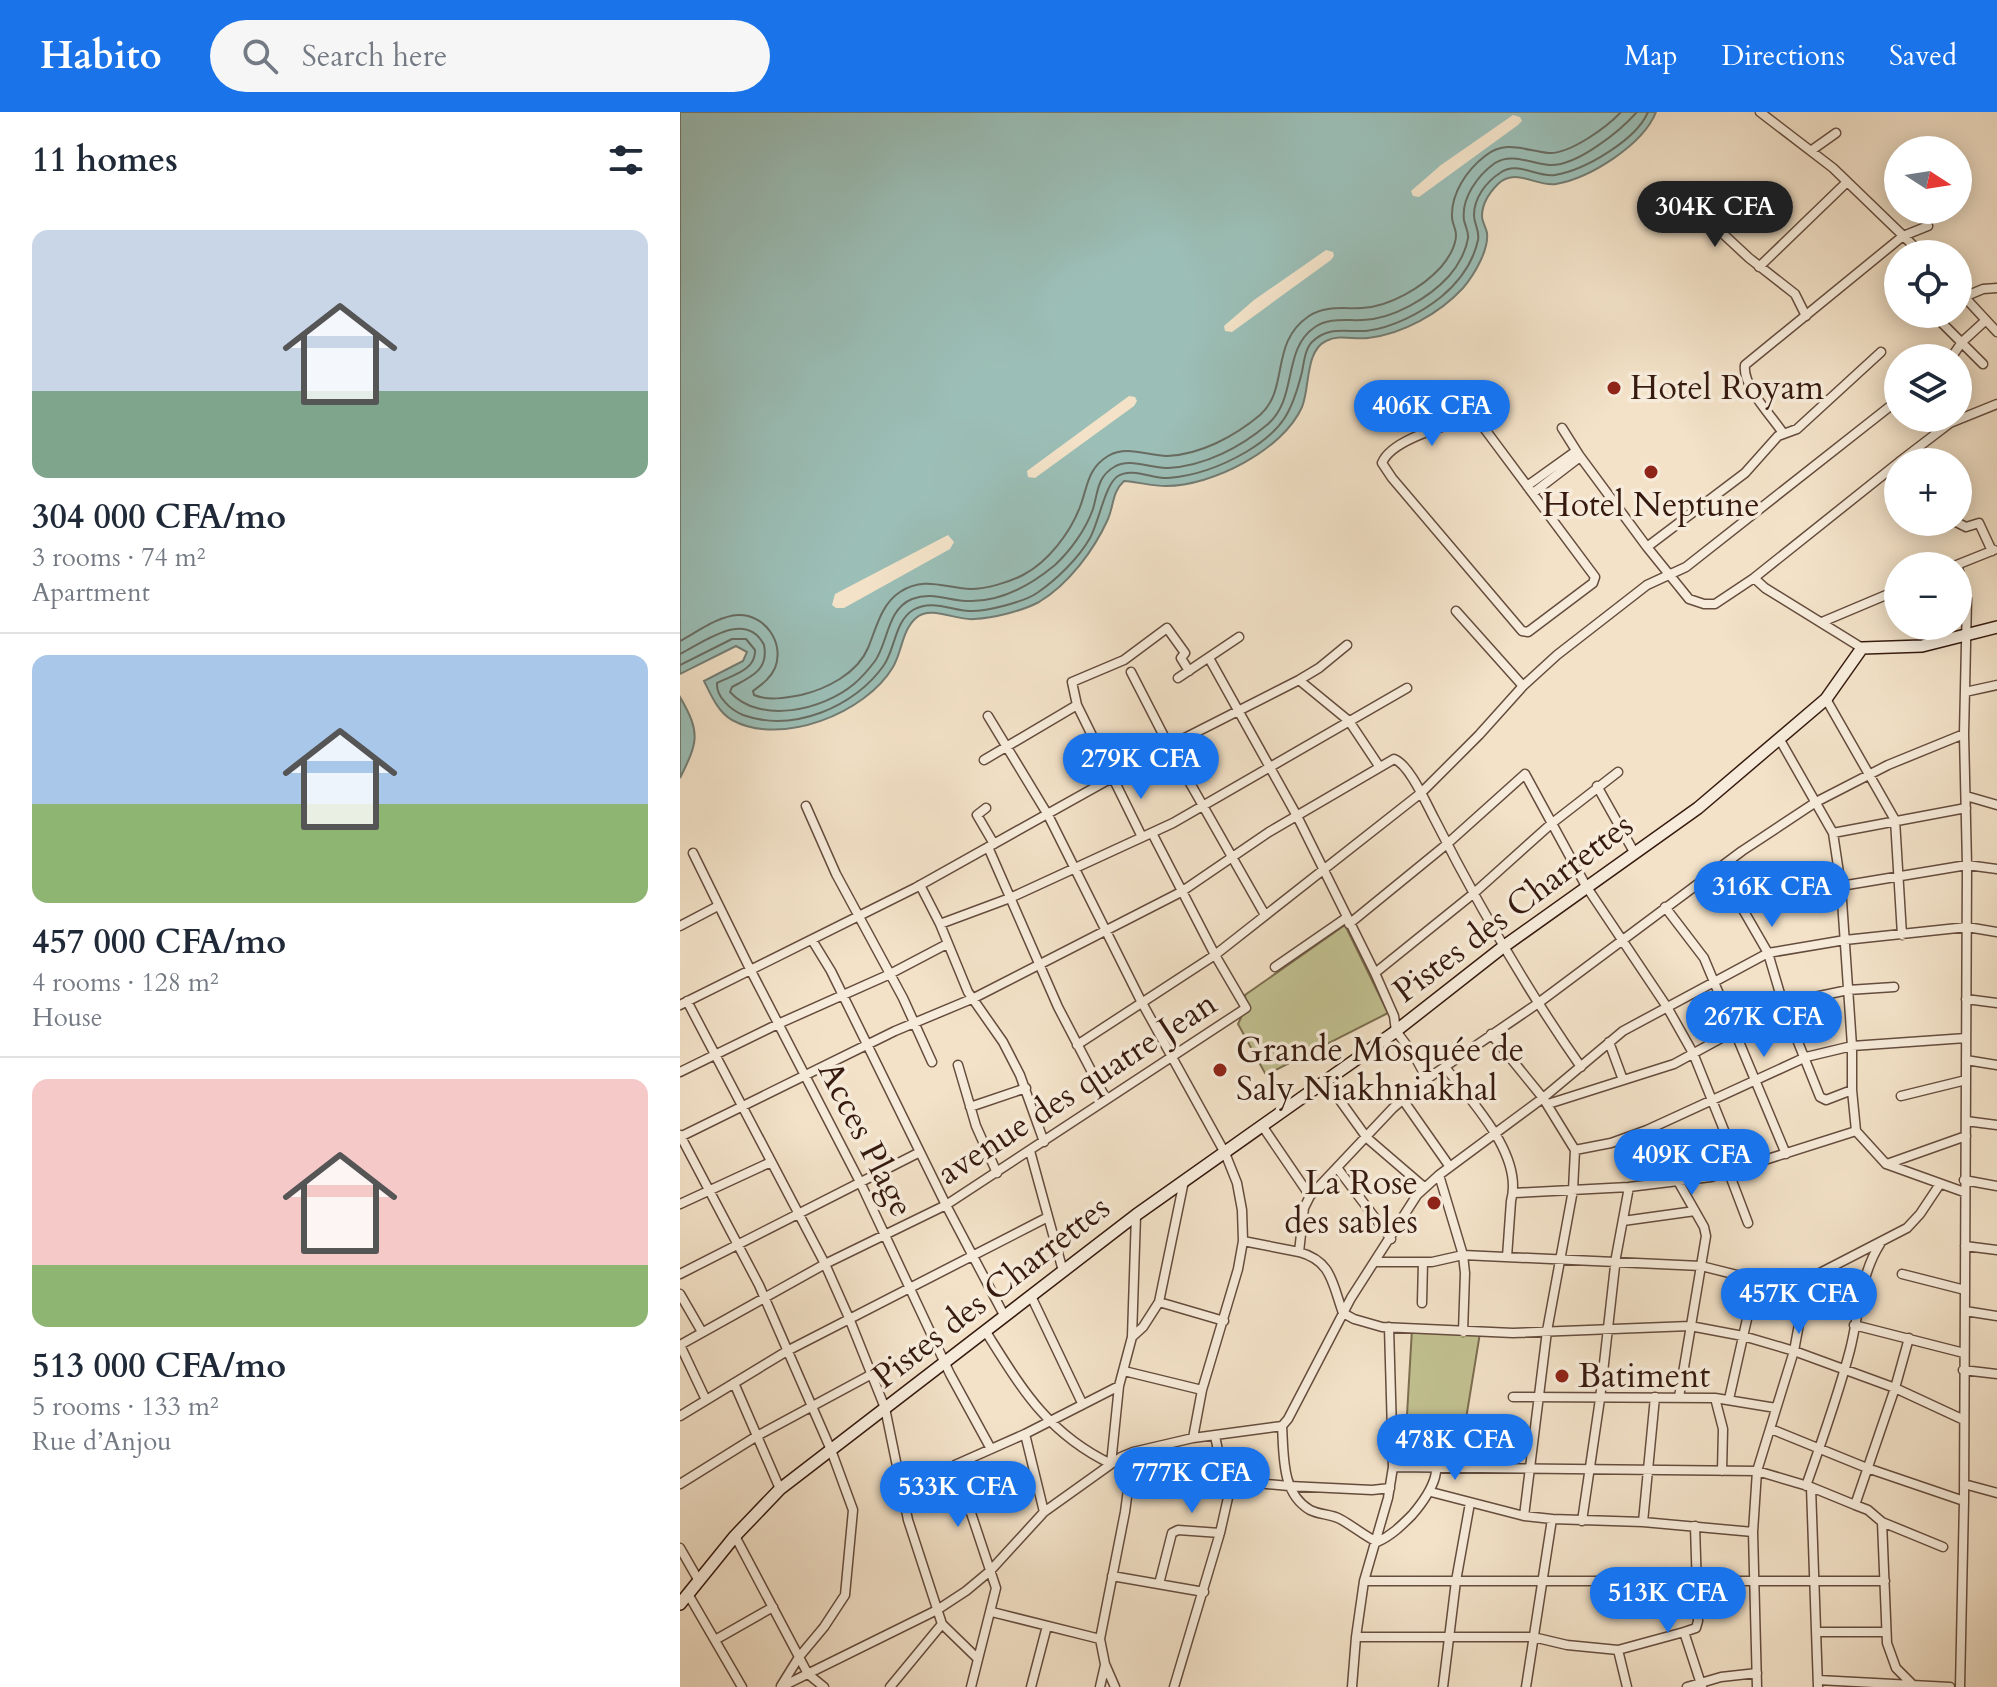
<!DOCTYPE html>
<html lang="en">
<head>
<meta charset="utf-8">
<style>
  :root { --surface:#fff; --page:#f6f6f7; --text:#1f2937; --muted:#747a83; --line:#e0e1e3; --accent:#1a73e8 }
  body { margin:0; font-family:Cardo,serif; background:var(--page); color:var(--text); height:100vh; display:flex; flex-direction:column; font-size:30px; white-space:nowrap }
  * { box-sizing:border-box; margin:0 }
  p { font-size:26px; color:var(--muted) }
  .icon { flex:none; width:44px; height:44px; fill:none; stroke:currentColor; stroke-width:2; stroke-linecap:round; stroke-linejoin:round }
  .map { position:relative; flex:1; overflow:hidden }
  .panel { display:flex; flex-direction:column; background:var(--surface); width:680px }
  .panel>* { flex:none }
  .needle { width:52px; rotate:102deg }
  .fabs { position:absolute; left:1204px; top:24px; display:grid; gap:16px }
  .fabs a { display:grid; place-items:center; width:88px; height:88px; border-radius:50%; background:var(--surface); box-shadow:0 4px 20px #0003; font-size:40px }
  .price { position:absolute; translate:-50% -68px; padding:0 18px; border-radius:28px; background:var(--accent); color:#fff; font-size:26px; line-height:52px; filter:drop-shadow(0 2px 4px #0008) }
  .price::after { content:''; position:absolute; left:50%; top:48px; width:24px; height:18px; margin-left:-12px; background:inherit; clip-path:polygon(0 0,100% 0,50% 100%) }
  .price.selected { background:#222; color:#fff }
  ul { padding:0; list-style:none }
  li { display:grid; align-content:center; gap:16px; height:424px; padding:0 32px }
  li+li { border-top:2px solid var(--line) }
  li span { display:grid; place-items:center; height:248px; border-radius:16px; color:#555 }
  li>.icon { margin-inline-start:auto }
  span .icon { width:144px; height:144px; fill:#fffc; stroke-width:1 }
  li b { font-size:34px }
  h2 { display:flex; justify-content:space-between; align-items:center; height:96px; padding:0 32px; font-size:34px }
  header { display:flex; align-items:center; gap:48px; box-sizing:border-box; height:112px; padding:0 40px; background:var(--accent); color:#fff }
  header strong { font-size:38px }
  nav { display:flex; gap:44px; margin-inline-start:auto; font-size:28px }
  .search { width:560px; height:72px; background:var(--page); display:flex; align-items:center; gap:20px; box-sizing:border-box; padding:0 28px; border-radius:44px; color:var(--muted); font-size:30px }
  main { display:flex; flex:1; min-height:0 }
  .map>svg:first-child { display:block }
  .green { fill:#c2c191; stroke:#7c6e50; stroke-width:2 }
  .water { fill:#9bbeb6; stroke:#737c73; stroke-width:2 }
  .pier { fill:#f3e2c8 }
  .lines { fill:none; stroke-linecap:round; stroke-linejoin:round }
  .shore { stroke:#686c62; stroke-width:2 }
  .street-casing { stroke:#654c3d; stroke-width:11 }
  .secondary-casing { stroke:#361a0f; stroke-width:14 }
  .street { stroke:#f7ecdb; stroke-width:8 }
  .secondary { stroke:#f7ecdb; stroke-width:11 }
  .poi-dot { fill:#8f2418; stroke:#f7ecdb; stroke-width:3 }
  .labels { text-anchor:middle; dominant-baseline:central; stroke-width:7; stroke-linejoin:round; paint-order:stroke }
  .poi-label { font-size:34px; fill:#361a0f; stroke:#f7ecdb; text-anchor:start }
  .street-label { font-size:34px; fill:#361a0f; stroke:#f7ecdb }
</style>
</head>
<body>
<header>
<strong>Habito</strong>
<div class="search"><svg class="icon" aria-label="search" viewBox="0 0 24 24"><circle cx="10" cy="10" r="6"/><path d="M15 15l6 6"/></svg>Search here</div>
<nav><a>Map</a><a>Directions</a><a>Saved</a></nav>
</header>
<main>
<section class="panel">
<h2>11 homes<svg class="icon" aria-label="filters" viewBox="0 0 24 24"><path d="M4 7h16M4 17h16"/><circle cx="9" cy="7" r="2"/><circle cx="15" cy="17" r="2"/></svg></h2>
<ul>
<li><span style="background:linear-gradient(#c9d6e8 65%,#7fa58c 0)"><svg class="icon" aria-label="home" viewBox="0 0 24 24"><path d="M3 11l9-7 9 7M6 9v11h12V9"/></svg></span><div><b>304 000 CFA/mo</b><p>3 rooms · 74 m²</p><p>Apartment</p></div></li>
<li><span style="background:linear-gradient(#a9c7e8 60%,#8fb573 0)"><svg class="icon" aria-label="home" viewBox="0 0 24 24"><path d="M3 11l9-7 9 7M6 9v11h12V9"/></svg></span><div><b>457 000 CFA/mo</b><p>4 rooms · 128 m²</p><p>House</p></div></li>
<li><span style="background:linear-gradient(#f6c9c9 75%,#8fb573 0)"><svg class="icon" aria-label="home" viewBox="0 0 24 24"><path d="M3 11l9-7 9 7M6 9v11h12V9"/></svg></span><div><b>513 000 CFA/mo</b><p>5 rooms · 133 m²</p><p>Rue d’Anjou</p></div></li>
</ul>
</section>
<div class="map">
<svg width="1317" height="1575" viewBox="0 0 1317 1575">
  <rect width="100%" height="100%" fill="#f3e2c8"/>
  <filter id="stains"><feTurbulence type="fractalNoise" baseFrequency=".0025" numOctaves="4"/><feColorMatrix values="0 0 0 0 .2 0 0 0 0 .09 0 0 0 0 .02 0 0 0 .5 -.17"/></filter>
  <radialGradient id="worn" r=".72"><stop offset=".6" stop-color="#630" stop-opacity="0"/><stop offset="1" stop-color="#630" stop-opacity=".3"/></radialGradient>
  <path class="green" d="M665,813L708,901L586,963L558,912L566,895L565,883Z
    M732,1217L800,1221L785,1313L727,1303Z"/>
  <path class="water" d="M0,0H976C963,33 910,66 876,72C856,75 836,55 818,72C810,80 802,92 802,104C802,110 806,115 807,121C809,138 794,163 783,176C760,201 723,222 688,226C675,228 659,222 646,229C625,239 630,276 622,295C603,338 532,374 486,374C472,374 458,370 444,369C432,380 434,393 428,407C414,438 389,472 359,490C342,499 314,506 294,507C277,509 251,493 236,506C222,518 222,540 213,555C186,601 101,635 52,608C38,600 31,583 24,569L63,549L67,540L56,534L0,562Z
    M0,585C21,621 18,630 0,666Z"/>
  <path class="pier" d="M833,3L840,5L842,9L838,13L739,85L733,84L731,79L761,53Z
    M646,138L653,140L654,144L651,148L552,220L545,219L544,214L574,188Z
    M449,284L455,285L457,289L454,294L355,366L348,365L347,359Z
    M268,423L274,430L270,437L164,496H156L152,493L155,482Z"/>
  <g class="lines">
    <path class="shore" d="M0,529C17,520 38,504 58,503C85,502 105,531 95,556C90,567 82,572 73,579L74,583C88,589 106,586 121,583C146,577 177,562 188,536C196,517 201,492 220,480C244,464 265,476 291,477C306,477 330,470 343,463C368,450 390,421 400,395C408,374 407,357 428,344C447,333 468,344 487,344C520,343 555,324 580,303C610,276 589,231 629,204C645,193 665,197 682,196C709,195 743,175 761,155C768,147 776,134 776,123C776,117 772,111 772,105C771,81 787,58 805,44C826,27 846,39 869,41C890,42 927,15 941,0
      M0,542C24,530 66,497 84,533C89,558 71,565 52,575L50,580C80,613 143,598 174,572C181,566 189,557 195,549C208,531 207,497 232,487C254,479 270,490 292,489C324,489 352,472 375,453C391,438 406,417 413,397C418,380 417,365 434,355C450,345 471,357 488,356C525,354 561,335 588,312C618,286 602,237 635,215C649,205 667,209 683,208C713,207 749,186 769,164C778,154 786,139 788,126C789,120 785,114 784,108C781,86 798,63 815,51C832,40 852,52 869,53C896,55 940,19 957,0
      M0,553L52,527H66L75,538C76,558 53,563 37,571C36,585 51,598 63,603C113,621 175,595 204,553C215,537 215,509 233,498C251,487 271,498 289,499C305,500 344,490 357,481C376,468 398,447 410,426C419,410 425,372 438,364C452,355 473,367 488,366C516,364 542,354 566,340C603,318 612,300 622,260C624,250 625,237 632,230C648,214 665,220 686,219C712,216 741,201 761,185C779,170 793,151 798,128C800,119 794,112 794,103C794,86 806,70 820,61C837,48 857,66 875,63C905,58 956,28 968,0"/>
    <defs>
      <path id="street" d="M1080,0L1153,56L1242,142
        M1132,38L1156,21
        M991,112L1007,92L1012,93L1069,146L1115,182L1126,204
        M1079,155L1167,70
        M1278,178L1317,220
        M1284,185L1303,177L1317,176
        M1253,202L1303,252
        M1271,246L1282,230L1306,208
        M784,308L796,309L801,312L915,465L913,471L848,520L842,519L712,366L702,351C711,328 762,315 784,308Z
        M882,316L899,343L967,435L1009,487L1024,492H1035L1074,466
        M1103,321C1091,303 1062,274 1065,253L1223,124L1248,114
        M1219,350L1270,311L1317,292
        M847,374L896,339
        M853,381L900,345
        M1276,410L1286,415L1299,411L1312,439
        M967,435L1065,361L1098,324L1117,317L1201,240
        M1274,454L1314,438
        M1278,456L1287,487L1284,622L1287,753L1284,1389L1280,1575
        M776,499L843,574
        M1142,510L1218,478
        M1182,536L1085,476L1074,466L1218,351
        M529,546L617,704L695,861L714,904L716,919L734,943L747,967
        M451,560L489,634L585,803
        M498,566L559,525
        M619,568L669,609L699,654
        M1285,580L1317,573
        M1146,587L1215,708L1222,823
        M308,604L368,703L461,889L545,1041L557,1071L562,1098L563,1129L558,1157L522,1278L513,1326
        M1100,628L1153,721L1161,774L1172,934V978L1176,1019L1206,1052L1284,1080
        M304,648L397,593
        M917,674L954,740
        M1286,684L1317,693
        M126,694L156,762L223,886L252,950
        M306,696L297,703L314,732
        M1153,721L1286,696
        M462,725L397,593L392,570L444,548L487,516L505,541L501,546L509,559
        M308,735L378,895L426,987
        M13,741L70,857L180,1070L270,1262L311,1337
        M1039,756L1088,841L1104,895L1140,985L1146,988L1172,978
        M240,773L260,812L288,880L323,930L340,963L364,1030
        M1161,774L1287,753L1317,757
        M985,795L1024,846L1106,1042
        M260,812L330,786L493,711L727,576
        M669,812L767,732L845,662L906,774L987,895L1013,941L1060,1058
        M0,814L38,794
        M132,828L151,859L266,1093L325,1205
        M595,855L666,806
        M695,861L793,782L871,712L938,660
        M1286,887L1317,891
        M7,889L145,1152L169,1206L205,1296L228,1408L262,1512L298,1547
        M0,893L235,776L489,634L619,568L639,556L667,533
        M811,922L863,986L895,1038L893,1078L867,1219L844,1404
        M929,930L943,968
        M397,933L535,843L741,681L799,623L843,574L877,543L967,473L1006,455L1218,288
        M1286,948L1317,953
        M278,953L296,1014L317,1061
        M765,955C791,989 844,1043 831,1089L827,1145
        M0,960L98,912L208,863L267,832
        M646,969L687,1026L744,1075
        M1221,984L1286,968
        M723,988L770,1055
        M868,992L994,952L1056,918L1125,887L1168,878L1214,875
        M290,995L346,976
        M1286,1009L1317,1013
        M583,1015L630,1084
        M0,1023L79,1173L151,1338L173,1398L165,1483L144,1515L119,1545L101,1574
        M0,1025L215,919L294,886L501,780L589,720L714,647C729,652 746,691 754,706C798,793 845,875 901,955
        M895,1038L931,1031L967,1018L1126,945L1172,934L1286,926
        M350,1039L383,1159
        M1207,1052L1286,1024
        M658,1057L711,1127
        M1049,1061L1068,1111
        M759,1063L783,1143L785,1161L783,1220
        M1284,1068L1317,1074
        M999,1071L1024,1115L1026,1124L999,1285
        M834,1081L949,1075L1031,1065L1176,1019
        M0,1092L91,1050
        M943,1109L1015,1099
        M563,1129L619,1140L624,1096L630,1084L713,996L747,967L857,892L1062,739L1136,690L1208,653L1284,622
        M1285,1134L1317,1138
        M619,1140C652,1149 652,1171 663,1201L674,1207L702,1215L833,1221L1010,1214L1063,1224L1114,1239L1215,1276L1284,1308
        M697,1150H752L783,1143L1021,1154L1125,1180
        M0,1162L240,1040
        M1222,1162L1285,1178
        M0,1182L22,1220
        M351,1184L402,1291
        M479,1190L544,1209
        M742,1191L743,1150
        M1285,1199L1317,1204
        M1174,1213L1284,1241
        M306,1220C342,1277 367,1321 431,1352L439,1274L452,1225L463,1215L479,1190L504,1069
        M452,1225L456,1103
        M0,1233L145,1152L266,1093L566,896L535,843L472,721
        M0,1233L26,1288
        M1283,1258L1317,1262
        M444,1259L522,1278
        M54,1271L100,1377
        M833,1285L1035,1286L1096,1296
        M1035,1286L1043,1317L1042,1359
        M1049,1287L1076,1167
        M0,1304L107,1239L368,1105
        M602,1314C604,1343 601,1381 630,1398C640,1403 651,1402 660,1407C673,1414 683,1423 697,1430C711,1424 721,1414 732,1403C761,1369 758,1357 757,1314
        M714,1317L740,1318L757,1314L790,1318
        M1091,1317L1187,1356L1284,1389
        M345,1322L364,1400
        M535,1324L544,1367
        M713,1355L1077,1359L1131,1375L1175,1393L1215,1276L1229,1226
        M451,1360L609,1374L692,1378L710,1376
        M0,1372L77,1324L192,1262
        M1284,1372L1317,1381
        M1126,1374C1142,1329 1158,1284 1170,1238C1179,1203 1180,1163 1200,1132
        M1131,1375L1138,1575
        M751,1380L844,1404L872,1407L963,1410L1073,1420
        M1175,1393L1188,1398L1202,1410L1207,1531L1216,1556L1233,1573
        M902,1409L920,1287L936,1145L949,1075
        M963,1410L975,1285
        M1202,1410L1263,1435
        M1015,1414L1018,1509L1016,1516L1004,1520L1022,1575
        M55,1424L128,1562L144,1575
        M0,1436L19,1469
        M432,1464L524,1480
        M684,1469H1205
        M479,1472L492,1421L498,1418L540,1421
        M8,1482L62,1575
        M312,1500L420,1527
        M1136,1520H1205
        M676,1525H853L887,1533L938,1538L1004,1520
        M35,1528L93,1495
        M938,1538L947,1575
        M1138,1568L1270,1575
        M101,1575L257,1498L286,1479L310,1459L364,1400L441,1345L453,1340L513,1326L602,1314L608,1307L671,1186L737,1083L759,1063L863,986L943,919L1088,841L1165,828L1287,815L1317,820
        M210,1575L262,1512
        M291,1575L316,1476L275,1353L345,1322L439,1274
        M351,1575L367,1514
        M420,1575L425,1553
        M435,1575L425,1552L420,1527L445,1400L453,1340
        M494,1575L540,1421L552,1368
        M672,1575L676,1525L684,1469L708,1386L713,1355L709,1215
        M763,1575L776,1469L790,1391
        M846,1575L872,1407
        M1007,1575L1041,1565L1077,1561
        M1077,1575L1073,1420L1077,1359L1114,1239L1125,1180L1136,1163L1227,1116L1240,1102L1260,1072"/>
      <path id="secondary" d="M0,1492L55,1424L100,1377L456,1103L712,922L823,835L1018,696L1146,587L1182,536L1242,534L1317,515"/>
    </defs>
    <use href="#street" class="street-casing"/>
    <use href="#secondary" class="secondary-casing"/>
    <use href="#street" class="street"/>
    <use href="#secondary" class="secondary"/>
  </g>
  <g class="poi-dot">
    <circle cx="934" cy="276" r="8"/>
    <circle cx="971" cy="360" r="8"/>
    <circle cx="540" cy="958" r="8"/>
    <circle cx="754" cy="1091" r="8"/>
    <circle cx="882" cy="1264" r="8"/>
  </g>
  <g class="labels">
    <g class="poi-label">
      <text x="950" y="276">Hotel Royam</text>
      <text x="971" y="393" text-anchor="middle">Hotel Neptune</text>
      <text x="556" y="938">Grande Mosquée de<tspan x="556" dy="39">Saly Niakhniakhal</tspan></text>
      <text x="738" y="1071" text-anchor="end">La Rose<tspan x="738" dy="39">des sables</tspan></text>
      <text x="898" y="1264">Batiment</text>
    </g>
    <g class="street-label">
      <text transform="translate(833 796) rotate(-37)">Pistes des Charrettes</text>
      <text transform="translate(397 976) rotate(-33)">avenue des quatre Jean</text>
      <text transform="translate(186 1027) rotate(63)">Acces Plage</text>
      <text transform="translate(311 1180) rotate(-38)">Pistes des Charrettes</text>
    </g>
  </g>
  <rect width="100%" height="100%" filter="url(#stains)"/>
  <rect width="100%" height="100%" fill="url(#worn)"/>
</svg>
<div class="fabs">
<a><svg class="needle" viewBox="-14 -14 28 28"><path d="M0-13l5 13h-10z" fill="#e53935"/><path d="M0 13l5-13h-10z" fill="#747a83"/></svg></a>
<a><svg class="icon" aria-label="locate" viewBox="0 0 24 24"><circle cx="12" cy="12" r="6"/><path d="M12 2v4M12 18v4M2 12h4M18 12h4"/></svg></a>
<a><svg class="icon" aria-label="layers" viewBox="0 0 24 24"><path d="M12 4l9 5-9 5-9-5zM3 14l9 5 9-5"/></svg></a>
<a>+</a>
<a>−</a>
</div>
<b class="price selected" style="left:1035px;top:137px">304K CFA</b>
<b class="price" style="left:752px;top:336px">406K CFA</b>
<b class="price" style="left:461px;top:689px">279K CFA</b>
<b class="price" style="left:1092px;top:817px">316K CFA</b>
<b class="price" style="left:1084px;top:947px">267K CFA</b>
<b class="price" style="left:1012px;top:1085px">409K CFA</b>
<b class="price" style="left:1119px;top:1224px">457K CFA</b>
<b class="price" style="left:775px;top:1370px">478K CFA</b>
<b class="price" style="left:512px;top:1403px">777K CFA</b>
<b class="price" style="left:278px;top:1417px">533K CFA</b>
<b class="price" style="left:988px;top:1523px">513K CFA</b>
</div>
</main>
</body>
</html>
